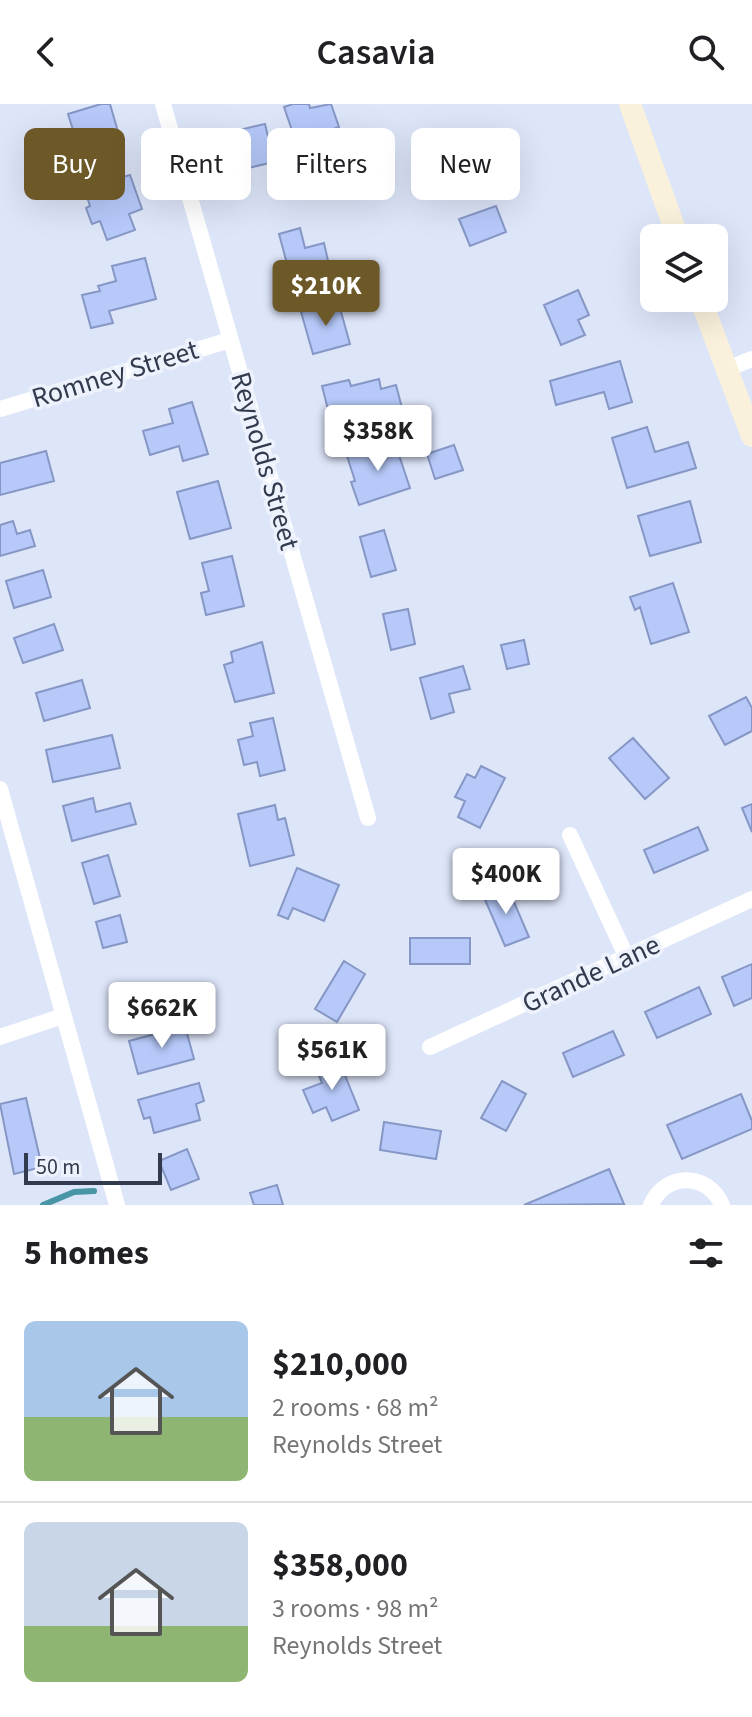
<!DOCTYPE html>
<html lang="en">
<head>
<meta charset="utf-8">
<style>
  :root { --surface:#fff; --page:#f2f2f2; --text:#202124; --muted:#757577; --line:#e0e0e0; --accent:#6d5928 }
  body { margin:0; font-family:"Source Sans 3",sans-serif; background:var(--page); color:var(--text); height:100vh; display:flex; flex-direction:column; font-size:30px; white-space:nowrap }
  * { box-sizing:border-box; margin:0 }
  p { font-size:26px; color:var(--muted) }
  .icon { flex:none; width:44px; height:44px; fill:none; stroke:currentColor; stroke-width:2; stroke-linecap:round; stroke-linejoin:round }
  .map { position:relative; height:1101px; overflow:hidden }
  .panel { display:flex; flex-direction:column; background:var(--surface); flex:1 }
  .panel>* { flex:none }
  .banner { position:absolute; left:24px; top:24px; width:704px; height:72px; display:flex; gap:16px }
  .buttons { position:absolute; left:640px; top:120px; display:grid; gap:16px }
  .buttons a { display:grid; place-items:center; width:88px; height:88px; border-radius:12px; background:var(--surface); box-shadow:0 8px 32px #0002; font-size:40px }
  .scale { position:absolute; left:24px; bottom:20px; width:138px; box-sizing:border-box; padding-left:8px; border:4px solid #323a4d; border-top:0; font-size:22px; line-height:28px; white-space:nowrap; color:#323a4d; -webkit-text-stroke:6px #eef2fc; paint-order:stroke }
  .price { position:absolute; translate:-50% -68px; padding:0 18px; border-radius:8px; background:#fff; color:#222; font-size:26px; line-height:52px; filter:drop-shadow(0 2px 4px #0008) }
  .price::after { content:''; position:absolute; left:50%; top:48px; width:24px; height:18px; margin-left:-12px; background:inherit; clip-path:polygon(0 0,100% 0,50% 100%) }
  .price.current { background:var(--accent); color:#fff }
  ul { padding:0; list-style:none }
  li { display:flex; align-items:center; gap:24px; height:200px; padding:0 24px }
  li+li { border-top:2px solid var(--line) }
  li span { display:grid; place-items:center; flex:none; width:224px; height:160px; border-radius:12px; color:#555 }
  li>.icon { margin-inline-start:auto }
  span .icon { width:96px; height:96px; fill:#fffc; stroke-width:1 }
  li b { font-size:34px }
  h2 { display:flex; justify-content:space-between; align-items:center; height:96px; padding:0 24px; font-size:34px }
  .pill { padding:0 28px; border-radius:12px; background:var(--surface); box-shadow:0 8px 32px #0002; font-size:28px; line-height:72px }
  .pill.current { background:var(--accent); color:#fff }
  header { display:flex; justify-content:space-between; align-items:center; height:104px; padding:0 24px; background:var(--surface); font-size:36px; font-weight:600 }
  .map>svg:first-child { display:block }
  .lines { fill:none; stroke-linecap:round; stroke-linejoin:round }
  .stream { stroke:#4895a5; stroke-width:6 }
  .building { fill:#b6c9f9; stroke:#8697c5; stroke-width:2 }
  .street { stroke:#fff; stroke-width:16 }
  .secondary { stroke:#faf1dc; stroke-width:22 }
  .labels { text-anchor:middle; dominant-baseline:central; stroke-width:7; stroke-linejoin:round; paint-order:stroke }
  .street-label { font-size:28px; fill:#323a4d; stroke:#eef2fc }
</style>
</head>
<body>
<header><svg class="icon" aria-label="back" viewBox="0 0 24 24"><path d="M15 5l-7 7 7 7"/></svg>Casavia<svg class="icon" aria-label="search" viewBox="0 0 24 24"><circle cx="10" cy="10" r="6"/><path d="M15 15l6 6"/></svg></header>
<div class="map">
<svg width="752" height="1101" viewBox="0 0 752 1101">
  <rect width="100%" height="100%" fill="#dde5f9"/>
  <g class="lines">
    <path class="stream" d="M43,1101L74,1088L94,1087"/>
  </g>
  <path class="building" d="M101,0H110L123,45L76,58L67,27L73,26L68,10Z
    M293,0H309L310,4L331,0L339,23L296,38L284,3Z
    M265,20L274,58L248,64L239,26Z
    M130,71L142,105L129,110L135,126L107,136L100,117L92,120L86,104L90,102L84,84Z
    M496,102L506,128L470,142L459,115Z
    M300,124L305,144L324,139L329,161L290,171L279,130Z
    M145,154L156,195L109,207L113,219L91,224L82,191L100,187L98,182L116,177L112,162Z
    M578,186L589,211L578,216L585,231L561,241L544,201Z
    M338,197L350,240L313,250L301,208Z
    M620,257L632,298L609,305L604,288L556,301L550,277Z
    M379,275L381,285L396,281L402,304L332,321L322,282L349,276L351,282Z
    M192,298L208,350L183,357L179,342L150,351L143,327L173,319L169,305Z
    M647,323L655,348L688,338L696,364L627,384L612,334Z
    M394,336L410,384L359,401L351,378L355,377L347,352Z
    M454,341L463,366L435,375L427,350Z
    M46,347L54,377L0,391V359Z
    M218,377L231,424L190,435L177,388Z
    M690,397L701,438L650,452L638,412Z
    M13,417L17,430L30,426L35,442L0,452V421Z
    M384,426L396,466L371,473L360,433Z
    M232,452L244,502L206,511L201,489L209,487L202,459Z
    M43,466L51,493L14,504L6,477Z
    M673,479L689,528L651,540L640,503L635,506L630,493Z
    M408,505L415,540L391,546L383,510Z
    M54,520L63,546L23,559L14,534Z
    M524,536L529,560L507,565L501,541Z
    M262,538L274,589L235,598L224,561L233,558L231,548Z
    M463,562L470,585L449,590L454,608L431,615L420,574Z
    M82,576L90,604L44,617L36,589Z
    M746,593L752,604V627L725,641L709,612Z
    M273,614L285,666L260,672L257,658L244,661L238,636L253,632L250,619Z
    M112,631L120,664L53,678L46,646Z
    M633,634L669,674L645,695L609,654Z
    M481,662L505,674L480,724L458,713L465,697L455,693L467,670L475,674Z
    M93,694L96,708L130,699L136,720L72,737L63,702Z
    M752,700V728L742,704Z
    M275,701L278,716L285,714L294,751L250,762L238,710Z
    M698,723L708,746L654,769L644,746Z
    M108,751L120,792L94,800L82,759Z
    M297,764L339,781L324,817L293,804L288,815L278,811Z
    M507,782L529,833L505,842L483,791Z
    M120,811L127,838L103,844L96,818Z
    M410,834H470V860H410Z
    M344,857L365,870L337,918L315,905Z
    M752,860V894L734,902L722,873Z
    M699,883L711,910L657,934L645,908Z
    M185,922L194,955L138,970L129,937Z
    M613,927L624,951L573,973L563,949Z
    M338,954L359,1006L332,1017L326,1003L313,1009L303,986L322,979L315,962Z
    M502,977L526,990L506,1027L481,1014Z
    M199,979L204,997L196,1000L200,1016L154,1029L150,1013L144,1015L138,996Z
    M741,990L752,1017V1025L682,1055L667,1021Z
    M26,994L42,1063L14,1070L0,1000Z
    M384,1018L441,1027L436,1055L380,1046Z
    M187,1045L199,1075L171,1086L159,1057Z
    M609,1065L624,1100L524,1101Z
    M277,1081L283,1101H254L250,1089Z"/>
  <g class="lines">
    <path class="street" d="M163,0L368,714
      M727,265L752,255
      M0,305L230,236
      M0,685L117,1101
      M570,731L627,854
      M0,933L63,912
      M430,943L752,795
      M651,1101C665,1068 708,1068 722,1101"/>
    <path class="secondary" d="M630,0L678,134
      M700,194L752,332"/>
  </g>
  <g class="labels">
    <g class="street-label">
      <text transform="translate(115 270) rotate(-17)">Romney Street</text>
      <text transform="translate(265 357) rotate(74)">Reynolds Street</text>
      <text transform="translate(591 870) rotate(-25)">Grande Lane</text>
    </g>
  </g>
</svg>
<div class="buttons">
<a><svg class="icon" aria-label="layers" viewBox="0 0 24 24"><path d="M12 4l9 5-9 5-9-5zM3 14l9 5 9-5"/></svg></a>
</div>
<div class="scale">50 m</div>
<b class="price current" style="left:326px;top:224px">$210K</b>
<b class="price" style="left:378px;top:369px">$358K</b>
<b class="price" style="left:506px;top:812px">$400K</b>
<b class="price" style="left:162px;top:946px">$662K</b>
<b class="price" style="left:332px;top:988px">$561K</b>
<div class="banner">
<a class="pill current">Buy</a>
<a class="pill">Rent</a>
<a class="pill">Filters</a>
<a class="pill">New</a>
</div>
</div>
<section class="panel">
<h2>5 homes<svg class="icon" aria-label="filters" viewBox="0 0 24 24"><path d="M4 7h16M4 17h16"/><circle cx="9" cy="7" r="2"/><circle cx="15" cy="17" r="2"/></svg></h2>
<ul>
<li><span style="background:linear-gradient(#a9c7e8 60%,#8fb573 0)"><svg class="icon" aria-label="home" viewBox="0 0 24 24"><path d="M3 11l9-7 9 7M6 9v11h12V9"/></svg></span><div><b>$210,000</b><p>2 rooms · 68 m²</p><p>Reynolds Street</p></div></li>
<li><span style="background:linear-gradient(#c9d6e8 65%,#8fb573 0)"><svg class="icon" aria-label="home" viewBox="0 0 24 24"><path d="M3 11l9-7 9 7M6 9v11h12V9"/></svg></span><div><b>$358,000</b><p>3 rooms · 98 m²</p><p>Reynolds Street</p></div></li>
</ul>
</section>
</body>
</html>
